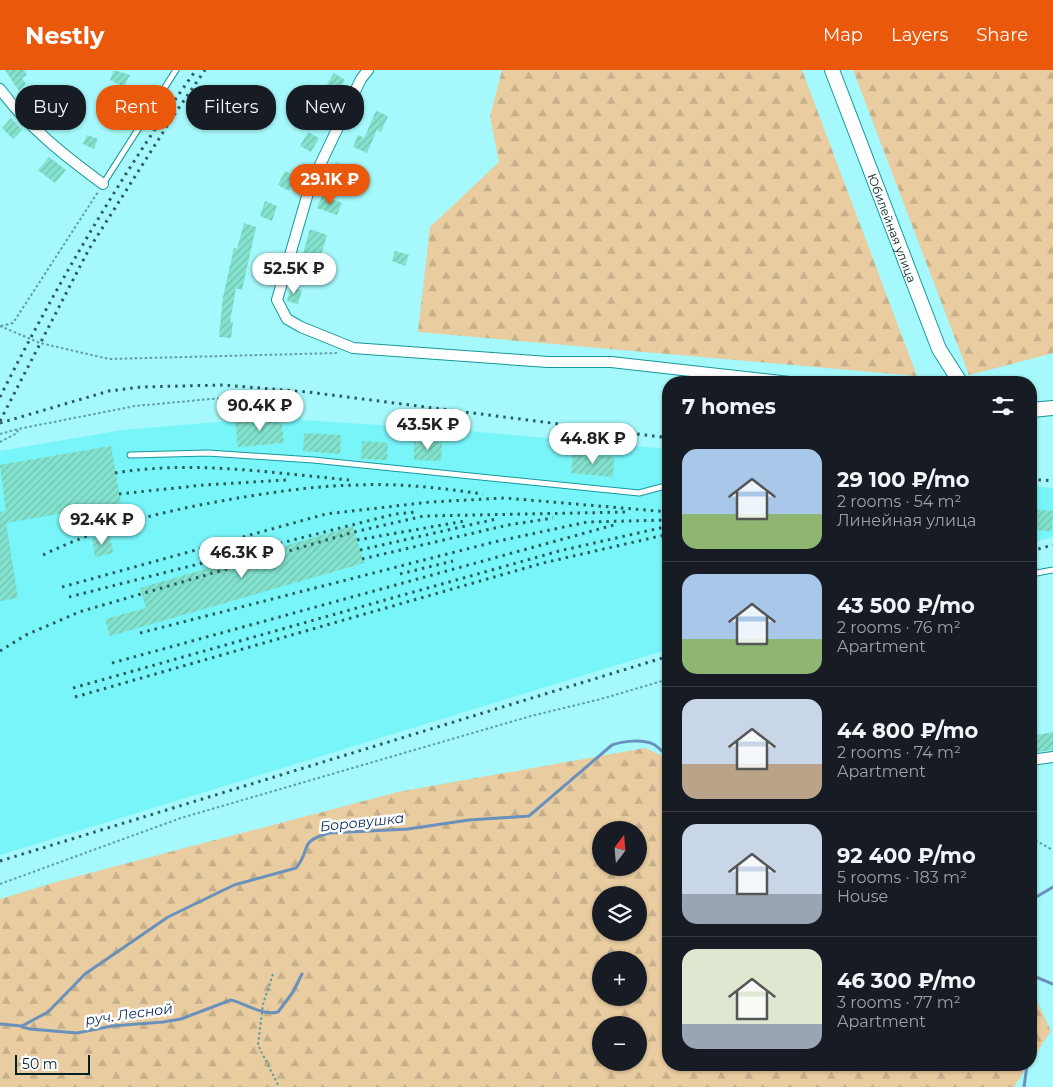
<!DOCTYPE html>
<html lang="en">
<head>
<meta charset="utf-8">
<style>
  :root { --surface:#171b24; --page:#242831; --text:#f1f3f6; --muted:#9ea1a6; --line:#363941; --accent:#ea580c }
  body { margin:0; font-family:Montserrat,sans-serif; background:var(--page); color:var(--text); height:100vh; display:flex; flex-direction:column; font-size:19px; white-space:nowrap }
  * { box-sizing:border-box; margin:0 }
  p { font-size:16px; color:var(--muted) }
  .icon { flex:none; width:28px; height:28px; fill:none; stroke:currentColor; stroke-width:2; stroke-linecap:round; stroke-linejoin:round }
  .map { position:relative; flex:1; overflow:hidden }
  .panel { position:absolute; left:662px; top:306px; width:375px; height:695px; display:flex; flex-direction:column; background:var(--surface); border-radius:20px; box-shadow:0 1px 4px #0004 }
  .panel>* { flex:none }
  .banner { position:absolute; left:15px; top:15px; width:475px; height:45px; display:flex; gap:10px }
  .needle { width:32px; rotate:16deg }
  .buttons { position:absolute; left:592px; top:751px; display:grid; gap:10px }
  .buttons a { display:grid; place-items:center; width:55px; height:55px; border-radius:50%; background:var(--surface); box-shadow:0 1px 4px #0004; font-size:25px }
  .scale { position:absolute; left:15px; bottom:12px; width:75px; box-sizing:border-box; padding-left:5px; border:2px solid #002223; border-top:0; font-size:14px; line-height:18px; white-space:nowrap; color:#002223; -webkit-text-stroke:4px #fff; paint-order:stroke }
  .price { position:absolute; translate:-50% -42px; padding:0 11px; border-radius:18px; background:#fff; color:#222; font-size:16px; line-height:32px; filter:drop-shadow(0 1px 2px #0008) }
  .price::after { content:''; position:absolute; left:50%; top:30px; width:15px; height:11px; margin-left:-8px; background:inherit; clip-path:polygon(0 0,100% 0,50% 100%) }
  .price.current { background:var(--accent); color:#fff }
  ul { padding:0; list-style:none }
  li { display:flex; align-items:center; gap:15px; height:125px; padding:0 20px }
  li+li { border-top:1px solid var(--line) }
  li span { display:grid; place-items:center; flex:none; width:140px; height:100px; border-radius:15px; color:#555 }
  li>.icon { margin-inline-start:auto }
  span .icon { width:60px; height:60px; fill:#fffc; stroke-width:1 }
  li b { font-size:21px }
  h2 { display:flex; justify-content:space-between; align-items:center; height:60px; padding:0 20px; font-size:21px }
  .pill { padding:0 18px; border-radius:20px; background:var(--surface); box-shadow:0 1px 4px #0004; font-size:18px; line-height:45px }
  .pill.current { background:var(--accent); color:#fff }
  header { display:flex; align-items:center; gap:30px; box-sizing:border-box; height:70px; padding:0 25px; background:var(--accent); color:#fff }
  header strong { font-size:24px }
  nav { display:flex; gap:28px; margin-inline-start:auto; font-size:18px }
  .map>svg:first-child { display:block }
  .built { fill:#78f5f9 }
  .forest { fill:url(#forest-firs); fill-rule:evenodd }
  .lines { fill:none; stroke-linecap:round; stroke-linejoin:round }
  .stream { stroke:#6a91bb; stroke-width:3 }
  .building { fill:url(#building-hatch) }
  .service-casing { stroke:#16989b; stroke-width:7 }
  .minor-casing { stroke:#16989b; stroke-width:12 }
  .secondary-casing { stroke:#16989b; stroke-width:16 }
  .path { stroke:#5f9d9f; stroke-width:2; stroke-dasharray:2.5 2.5; stroke-linecap:butt }
  .service { stroke:#fff; stroke-width:5 }
  .minor { stroke:#fff; stroke-width:10 }
  .secondary { stroke:#fff; stroke-width:14 }
  .rail { stroke:#2d5c5e; stroke-width:3; stroke-dasharray:2.5 5; stroke-linecap:butt }
  .labels { text-anchor:middle; dominant-baseline:central; stroke-width:5; stroke-linejoin:round; paint-order:stroke }
  .street-label { font-size:12px; fill:#002223; stroke:#fff }
  .water-label { font-size:14px; font-style:italic; fill:#052a5e; stroke:#fff }
</style>
</head>
<body>
<header>
<strong>Nestly</strong>
<nav><a>Map</a><a>Layers</a><a>Share</a></nav>
</header>
<div class="map">
<svg width="1053" height="1017" viewBox="0 0 1053 1017">
  <defs>
    <pattern id="forest-firs" width="22" height="20" patternUnits="userSpaceOnUse" patternTransform="scale(1.25)"><rect width="22" height="20" fill="#e9cca0"/><path d="M5 1l3.5 6h-7zM16 11l3.5 6h-7z" fill="#c6af8a"/></pattern>
    <pattern id="building-hatch" width="6" height="6" patternUnits="userSpaceOnUse" patternTransform="scale(1.25)"><rect width="6" height="6" fill="#83e2cd"/><path d="M-1 1l2-2M0 6l6-6M5 7l2-2" fill="none" stroke="#6fc2b0"/></pattern>
  </defs>
  <rect width="100%" height="100%" fill="#a5f8fb"/>
  <path class="built" d="M300,345L301,350L458,360L669,379V579L0,785V381L122,360Z
    M1031,416L1053,418V467L1031,473Z"/>
  <path class="forest" d="M502,0H802L917,306L418,262L430,157L499,92L490,47Z
    M853,0H1053V283L969,305Z
    M645,678L669,689V995H1028L1014,1017H0V829L56,812L398,722ZM601,760H639V798H601ZM601,825H639V862H601ZM601,890H639V928H601ZM601,955H639V992H601Z
    M1031,918L1051,961L1031,991Z"/>
  <g class="lines">
    <path class="stream" d="M1031,830L1053,817
      M1031,905L1053,914
      M0,954L22,956L48,942L85,904L168,847L234,815L296,798C312,779 297,772 329,763L408,759L469,750L529,746L612,675C623,671 642,669 653,674C659,677 663,683 669,687
      M22,957L30,959L77,963L112,956L163,952L181,949L231,930C247,934 262,946 278,942L293,922L302,904
      M1024,1017L1027,995"/>
  </g>
  <path class="building" d="M5,0H24L27,5L22,8L26,14L19,21Z
    M114,0L130,5L124,17L110,10Z
    M334,3L345,10L322,47L311,41Z
    M46,37L57,45L50,53L40,45Z
    M376,41L388,46L381,62L377,60L367,83L353,77L358,65L364,68Z
    M11,48L22,60L13,69L2,58Z
    M308,62L319,68L311,82L300,76Z
    M87,65L98,69L94,79L83,74Z
    M49,87L66,100L55,113L38,100Z
    M336,92L348,97L343,112L331,107Z
    M285,101L296,107L289,121L278,115Z
    M322,126L342,133L337,145L317,138Z
    M265,131L277,136L272,151L260,146Z
    M244,153L256,157L242,220L236,218L230,252H233L231,268L219,267L223,227L234,178L237,179Z
    M310,159L327,165L319,192L302,187Z
    M395,181L409,185L405,196L392,191Z
    M291,217L302,220L298,234L287,231Z
    M281,347L284,373L238,377L235,351Z
    M304,363L341,365L340,384L303,381Z
    M362,371L388,373L387,390L361,389Z
    M414,372H442L441,391L414,390Z
    M111,376L121,433L6,453L18,528L0,531V442L6,441L0,395Z
    M573,384L614,387L613,407L571,403Z
    M1031,439L1053,441L1052,461L1031,460Z
    M353,456L364,493L110,566L105,549L146,538L140,518Z
    M110,465L113,483L95,487L92,468Z
    M1053,662V680L1031,683V666Z"/>
  <g class="lines">
    <defs>
      <path id="service" d="M103,114L176,0
        M130,385L208,383L313,390L639,423L669,415
        M1031,504L1053,500"/>
      <path id="minor" d="M368,0L361,9L310,116L277,230L287,249L301,257L353,278L548,292H611L790,312
        M0,19C28,57 65,86 103,114
        M1031,690L1053,687"/>
      <g id="secondary">
        <path id="s1" d="M832,0L939,279L960,312"/>
        <path d="M1031,340L1053,338"/>
      </g>
    </defs>
    <use href="#service" class="service-casing"/>
    <use href="#minor" class="minor-casing"/>
    <use href="#secondary" class="secondary-casing"/>
    <path class="path" d="M0,256L40,273L109,289L337,283
      M1,256L13,253L98,122
      M0,364L18,359
      M0,372L17,363L18,359L135,336L265,324
      M1031,768L1053,780
      M0,814L181,748L531,646L601,629L669,609
      M273,904L263,934L258,975L279,1017"/>
    <use href="#service" class="service"/>
    <use href="#minor" class="minor"/>
    <use href="#secondary" class="secondary"/>
    <path class="rail" d="M0,327C58,212 121,105 196,0
      M0,351L89,179L174,45L205,0
      M0,353L109,321L141,317L223,315L308,322L669,368
      M115,403C192,390 273,403 349,410
      M1031,409L1053,411
      M119,424L204,415L286,410
      M357,470L465,451
      M360,480L496,449
      M1031,481L1053,475
      M43,485C103,456 156,443 221,431C266,423 311,416 357,415C399,413 441,418 483,424
      M362,489L508,455L553,448
      M400,504L453,491
      M62,517L326,444L430,432L505,428L669,442
      M69,527L395,444L417,442
      M140,563L494,472L587,452L669,450
      M0,581L26,565L79,542L354,462L424,446L628,442
      M112,593L614,455
      M73,618L559,481L669,456
      M75,627L543,493L669,464
      M0,791L669,586"/>
  </g>
  <g class="labels">
    <g class="street-label">
      <text stroke="none"><textPath href="#s1" startOffset="169">Юбилейная улица</textPath></text>
    </g>
    <g class="water-label">
      <text transform="translate(362 752) rotate(-6)">Боровушка</text>
      <text transform="translate(129 944) rotate(-8)">руч. Лесной</text>
    </g>
  </g>
</svg>
<div class="buttons">
<a><svg class="needle" viewBox="-14 -14 28 28"><path d="M0-13l5 13h-10z" fill="#e53935"/><path d="M0 13l5-13h-10z" fill="#9ea1a6"/></svg></a>
<a><svg class="icon" aria-label="layers" viewBox="0 0 24 24"><path d="M12 4l9 5-9 5-9-5zM3 14l9 5 9-5"/></svg></a>
<a>+</a>
<a>−</a>
</div>
<div class="scale">50 m</div>
<b class="price current" style="left:330px;top:136px">29.1K ₽</b>
<b class="price" style="left:294px;top:225px">52.5K ₽</b>
<b class="price" style="left:260px;top:362px">90.4K ₽</b>
<b class="price" style="left:428px;top:381px">43.5K ₽</b>
<b class="price" style="left:593px;top:395px">44.8K ₽</b>
<b class="price" style="left:102px;top:476px">92.4K ₽</b>
<b class="price" style="left:242px;top:509px">46.3K ₽</b>
<div class="banner">
<a class="pill">Buy</a>
<a class="pill current">Rent</a>
<a class="pill">Filters</a>
<a class="pill">New</a>
</div>
<section class="panel">
<h2>7 homes<svg class="icon" aria-label="filters" viewBox="0 0 24 24"><path d="M4 7h16M4 17h16"/><circle cx="9" cy="7" r="2"/><circle cx="15" cy="17" r="2"/></svg></h2>
<ul>
<li><span style="background:linear-gradient(#a9c7e8 65%,#8fb573 0)"><svg class="icon" aria-label="home" viewBox="0 0 24 24"><path d="M3 11l9-7 9 7M6 9v11h12V9"/></svg></span><div><b>29 100 ₽/mo</b><p>2 rooms · 54 m²</p><p>Линейная улица</p></div></li>
<li><span style="background:linear-gradient(#a9c7e8 65%,#8fb573 0)"><svg class="icon" aria-label="home" viewBox="0 0 24 24"><path d="M3 11l9-7 9 7M6 9v11h12V9"/></svg></span><div><b>43 500 ₽/mo</b><p>2 rooms · 76 m²</p><p>Apartment</p></div></li>
<li><span style="background:linear-gradient(#c9d6e8 65%,#b9a48a 0)"><svg class="icon" aria-label="home" viewBox="0 0 24 24"><path d="M3 11l9-7 9 7M6 9v11h12V9"/></svg></span><div><b>44 800 ₽/mo</b><p>2 rooms · 74 m²</p><p>Apartment</p></div></li>
<li><span style="background:linear-gradient(#c9d6e8 70%,#9aa5b1 0)"><svg class="icon" aria-label="home" viewBox="0 0 24 24"><path d="M3 11l9-7 9 7M6 9v11h12V9"/></svg></span><div><b>92 400 ₽/mo</b><p>5 rooms · 183 m²</p><p>House</p></div></li>
<li><span style="background:linear-gradient(#dfe7d0 75%,#9aa5b1 0)"><svg class="icon" aria-label="home" viewBox="0 0 24 24"><path d="M3 11l9-7 9 7M6 9v11h12V9"/></svg></span><div><b>46 300 ₽/mo</b><p>3 rooms · 77 m²</p><p>Apartment</p></div></li>
</ul>
</section>
</div>
</body>
</html>
